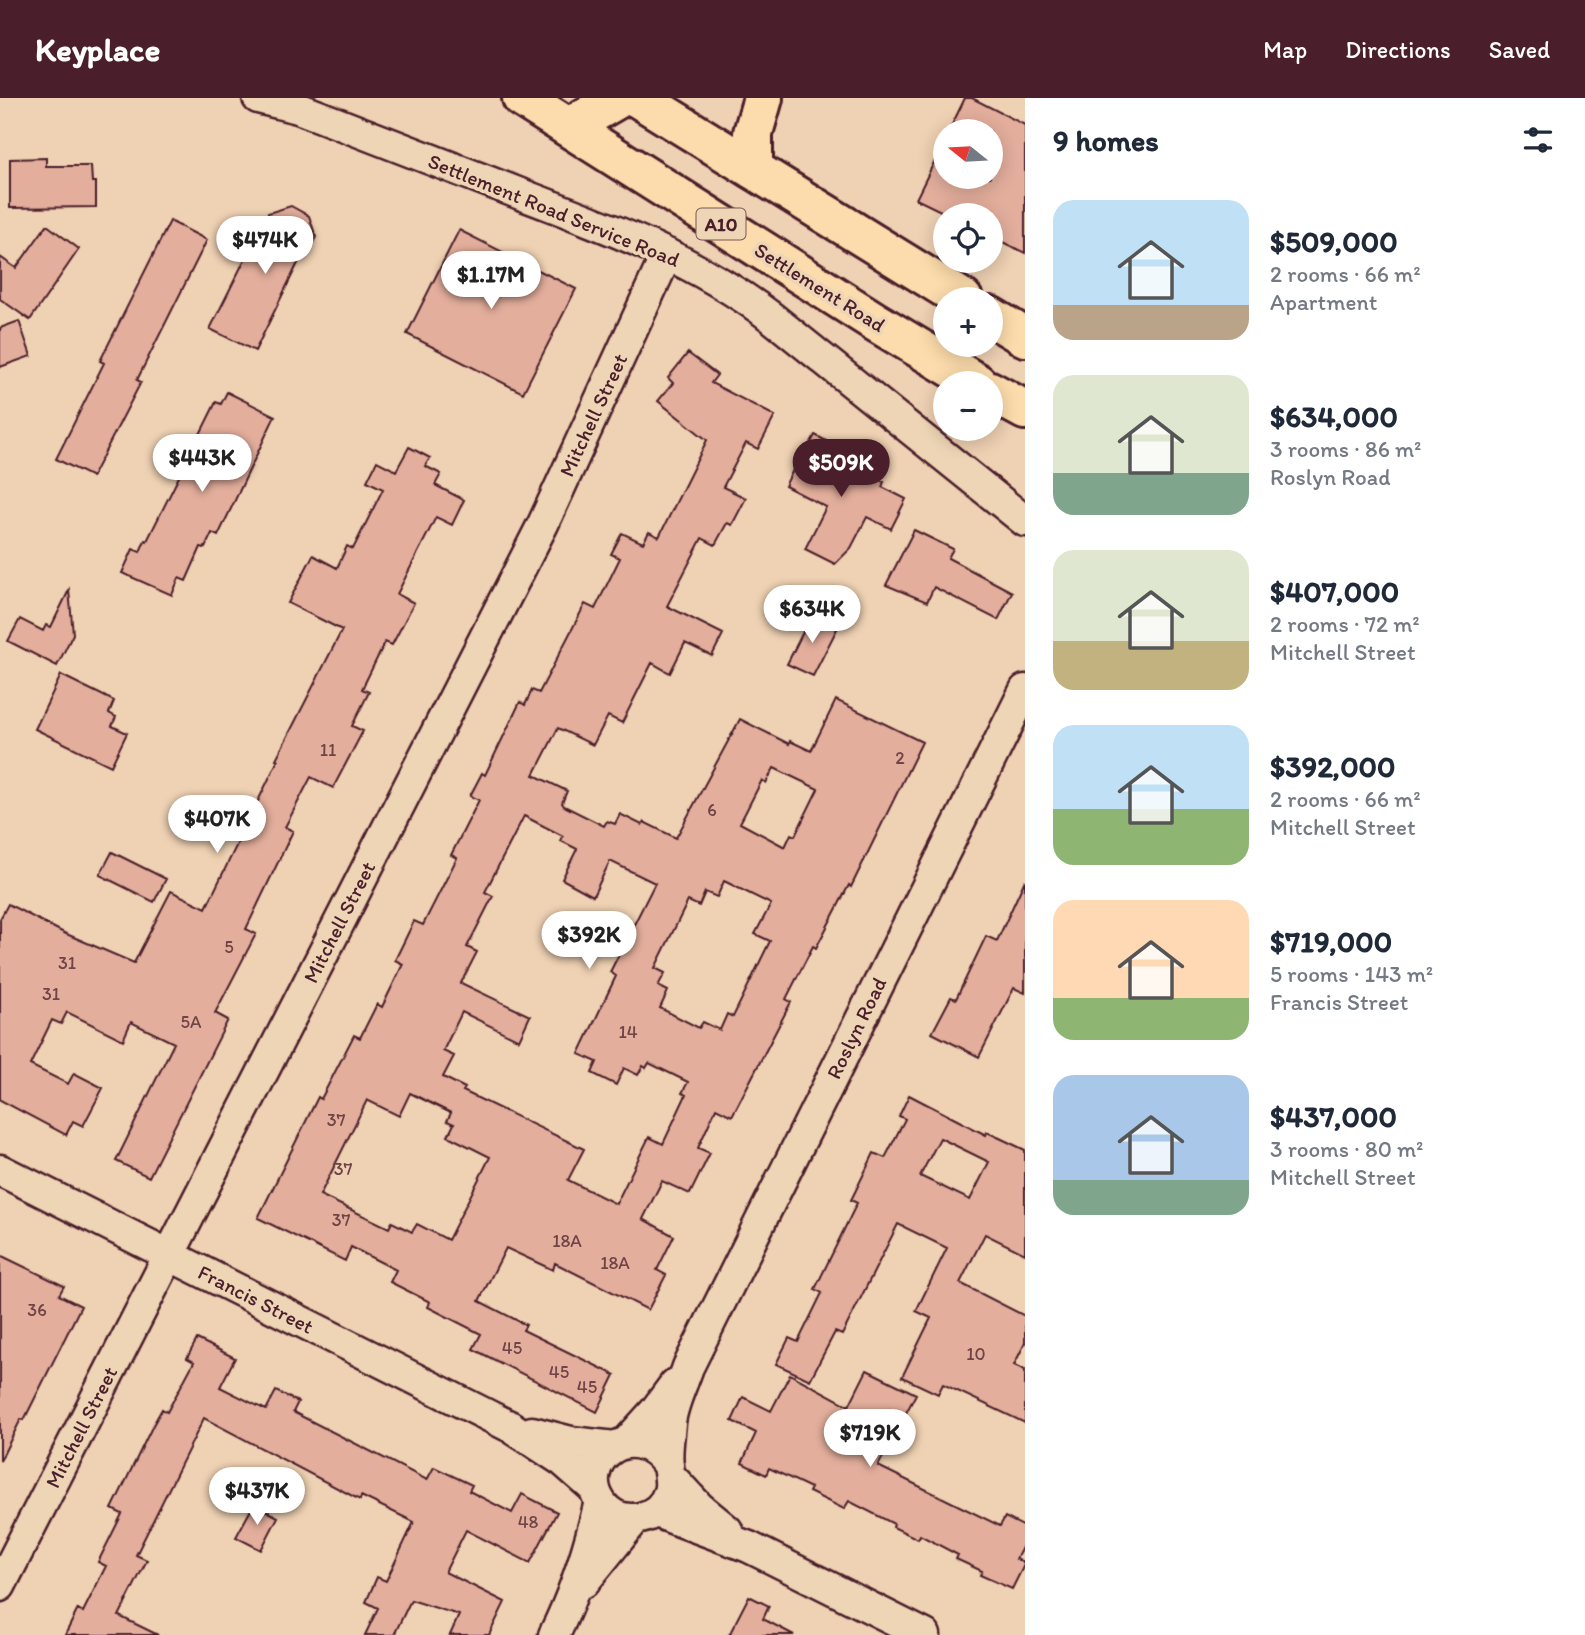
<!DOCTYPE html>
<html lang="en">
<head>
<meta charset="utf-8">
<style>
  :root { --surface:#fff; --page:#f2f2f3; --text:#1f2937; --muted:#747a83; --accent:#4a1f2b }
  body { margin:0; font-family:Itim,sans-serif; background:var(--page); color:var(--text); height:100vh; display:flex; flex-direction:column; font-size:26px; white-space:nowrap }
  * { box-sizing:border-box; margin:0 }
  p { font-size:23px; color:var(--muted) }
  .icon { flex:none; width:38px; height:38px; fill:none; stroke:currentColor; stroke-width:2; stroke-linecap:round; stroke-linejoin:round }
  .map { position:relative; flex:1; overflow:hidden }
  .side { display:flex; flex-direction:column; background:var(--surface); width:560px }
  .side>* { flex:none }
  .needle { width:46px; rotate:288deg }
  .controls { position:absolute; left:933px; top:21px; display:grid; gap:14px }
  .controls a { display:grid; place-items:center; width:70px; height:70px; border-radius:50%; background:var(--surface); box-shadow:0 4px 18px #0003; font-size:35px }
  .price { position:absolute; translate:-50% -60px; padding:0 16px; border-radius:24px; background:#fff; color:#222; font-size:23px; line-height:46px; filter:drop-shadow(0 2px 4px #0008) }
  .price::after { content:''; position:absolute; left:50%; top:42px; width:21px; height:16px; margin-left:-10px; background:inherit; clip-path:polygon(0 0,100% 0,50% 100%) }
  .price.active { background:var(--accent); color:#fff }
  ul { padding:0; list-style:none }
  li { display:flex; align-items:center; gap:21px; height:175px; padding:0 28px }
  li span { display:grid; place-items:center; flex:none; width:196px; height:140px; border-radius:21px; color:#555 }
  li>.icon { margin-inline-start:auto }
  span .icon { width:84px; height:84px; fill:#fffc; stroke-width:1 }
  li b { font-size:30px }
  h2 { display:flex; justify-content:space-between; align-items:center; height:84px; padding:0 28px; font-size:30px }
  header { display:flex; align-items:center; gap:42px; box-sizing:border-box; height:98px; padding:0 35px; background:var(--accent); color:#fff }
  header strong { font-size:33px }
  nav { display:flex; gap:38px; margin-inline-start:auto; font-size:24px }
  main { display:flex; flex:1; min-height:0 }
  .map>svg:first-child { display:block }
  .building { fill:#e3ae9c; stroke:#4a1f2b; stroke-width:2; fill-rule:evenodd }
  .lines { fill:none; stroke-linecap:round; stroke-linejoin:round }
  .minor-casing { stroke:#4a1f2b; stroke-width:35 }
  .major-casing { stroke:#4a1f2b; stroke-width:44 }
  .highway-casing { stroke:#4a1f2b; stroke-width:44 }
  .minor { stroke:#edd5b5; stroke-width:30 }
  .major { stroke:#fcdcac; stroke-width:38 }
  .highway { stroke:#fcdcac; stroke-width:38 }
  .labels { text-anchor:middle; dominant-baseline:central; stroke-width:7; stroke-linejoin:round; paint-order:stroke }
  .number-label { font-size:18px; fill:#704347 }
  .shield { fill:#edd5b5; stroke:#7b5654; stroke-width:2 }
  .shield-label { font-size:19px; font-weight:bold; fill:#4a1f2b }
  .street-label { font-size:21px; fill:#4a1f2b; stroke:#edd5b5 }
</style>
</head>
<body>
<header>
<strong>Keyplace</strong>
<nav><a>Map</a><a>Directions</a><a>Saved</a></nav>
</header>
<main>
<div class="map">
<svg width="1025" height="1537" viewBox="0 0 1025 1537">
  <rect width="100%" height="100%" fill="#efd1b3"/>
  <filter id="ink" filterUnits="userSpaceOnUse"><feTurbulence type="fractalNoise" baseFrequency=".0143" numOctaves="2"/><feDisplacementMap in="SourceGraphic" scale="14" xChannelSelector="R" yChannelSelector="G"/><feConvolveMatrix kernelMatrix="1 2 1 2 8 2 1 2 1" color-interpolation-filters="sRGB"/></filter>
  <g filter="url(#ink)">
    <path class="building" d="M965,0H972L1025,27V155L990,138V117H949L916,101L945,42V79H990V33H949Z
      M46,60V68H91L92,84H96V109L10,110V61Z
      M291,108L309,118L316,139L305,160L300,161L255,253L210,231L268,115Z
      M170,123L207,142L137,282L141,284L92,379L56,361L104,265L100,263Z
      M47,127L79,151L30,222L0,201V159L16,170Z
      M459,132L576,191L523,295L407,236Z
      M19,223L31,258L0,269V230Z
      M688,255L717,277L711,285L775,318L758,351L746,345L723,389L746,400L732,427L727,425L715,447L702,440L667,508L723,536L712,558L685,545L670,575L652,565L622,625L608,618L593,647L558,630L534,677L567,693L562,705L564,708L604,728L607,723L615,726L620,716L642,727L644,724L676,740L740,621L789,646L790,643L811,653L836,602L922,644L851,789L849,787L816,850L813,848L786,901L791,904L732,1018L716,1010L698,1050L710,1055L690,1096L662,1083L643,1121L674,1138L657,1172L666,1177L648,1212L555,1165L553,1172L506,1150L479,1203L526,1227L523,1232L615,1277L597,1314L473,1251L481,1236L428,1209L430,1204L390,1184L396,1172L351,1149L345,1163L258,1120L318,999L321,1001L354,937L360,940L377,906L382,909L403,866L395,862L414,823L423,827L457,760L451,757L479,702L470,698L482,675L485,677L520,604L525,607L532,592L539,595L585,506L595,511L620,460L611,456L622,435L643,445L649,434L659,439L707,342L658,303L673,285L668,280ZM774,670L818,691L795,738L791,736L785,749L740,725L762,682L766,685ZM524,718L563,738L561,743L577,751L562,781L593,798L610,763L655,785L610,874L616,878L579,956L597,964L592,975L616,987L624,970L638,977L643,968L646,970L649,965L688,984L682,995L686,997L663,1046L649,1039L616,1106L568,1082L584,1051L463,993L465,990L443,979L454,958L443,953L462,914L519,942L530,918L461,885L477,854L467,849L493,798L485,794ZM724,783L771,806L755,836L770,843L733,919L727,916L720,932L703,924L699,930L660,910L668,893L658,888L665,875L655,870L688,803L699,808L705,794L717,799ZM410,995L451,1015L447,1023L454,1026L448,1038L490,1059L448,1142L417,1126L412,1134L392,1124L389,1130L320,1097L367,1002L399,1018Z
      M227,294L275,318L218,438L212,435L205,450L201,449L186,483L179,480L172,497L122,475L133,451L140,454L145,442L147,443L216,304L221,306Z
      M815,337L845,353L840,362L884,384L882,389L906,401L891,431L867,419L851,450L835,466L805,451L826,409L785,388L800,358L803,359Z
      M409,349L430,360L425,368L441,376L435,387L464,402L452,427L436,419L397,496L414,505L392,547L385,544L362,591L369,594L352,628L363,633L333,690L311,679L285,729L293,733L246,831L256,836L215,915L228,922L149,1079L116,1063L174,945L131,924L123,942L67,914L61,926L52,922L30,967L68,986L74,975L103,990L83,1028L73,1023L66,1037L0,1002V821L8,806L64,835L134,865L171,793L206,810L278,662L276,661L342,532L288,505L313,457L337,470L347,448L353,451L383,391L367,383L377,363L396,373Z
      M914,432L953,451L948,460L1012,494L998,522L934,489L927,504L886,487Z
      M69,492L73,536L57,568L8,543L20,521L43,533L46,527L51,529Z
      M812,516L838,529L813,578L787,566Z
      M61,577L114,603L109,615L116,619L112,628L127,635L111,668L35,631Z
      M112,754L166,781L154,804L100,777Z
      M1025,782V895L1014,890L979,959L932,935L951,899L956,901L986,838L997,843Z
      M909,997L986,1037L987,1034L1025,1052V1156L985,1136L960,1185L1025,1218V1245L1014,1267L1025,1272V1325L943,1286L938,1296L902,1279L931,1220L916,1213L947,1150L898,1126L842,1237L835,1234L810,1282L776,1266L789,1240L798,1244L822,1195L815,1191L857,1105L851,1102L874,1055L885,1060L905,1021L899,1018ZM940,1040L989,1064L970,1102L920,1078Z
      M0,1157L64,1188L59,1197L81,1208L24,1322L21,1321L0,1363Z
      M197,1241L235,1260L220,1289L266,1312L276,1293L298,1304L293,1314L427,1382L434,1369L472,1387L469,1393L512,1415L522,1396L557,1414L530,1465L466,1432L445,1474L505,1504L489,1537H450L459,1517L411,1502L394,1537H365L378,1510L366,1504L377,1479L386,1483L414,1424L361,1398L360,1402L204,1320L136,1457L147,1462L119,1518L158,1537H65L78,1511L83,1514L106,1468L98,1464L122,1416L112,1411L153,1327L162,1311L167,1314L194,1264L187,1260Z
      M867,1272L916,1296L878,1368L1000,1428L1005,1419L1025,1429V1444L1016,1461L1025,1465L1012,1491L980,1477L982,1473L956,1461L958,1457L920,1437L918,1441L893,1429L894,1426L849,1403L844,1411L809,1394L811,1390L769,1370L766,1377L742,1365L756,1335L732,1323L743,1299L771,1313L790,1276L849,1308Z
      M254,1406L278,1419L261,1452L236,1439Z
      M749,1498L769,1508L763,1521L794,1537H729Z"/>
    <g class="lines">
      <defs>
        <path id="minor" d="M258,0L298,10C373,39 448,68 523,97C610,130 696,162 771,219L1025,423
          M0,1072L511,1329L563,1363L595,1391
          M532,1334L571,1344L615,1349
          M626,1345L655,1313L675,1286
          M667,1366C632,1316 572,1365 602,1406C621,1431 660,1423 669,1394C672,1384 669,1377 668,1367C666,1354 669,1338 670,1325C672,1306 682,1287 688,1269L1025,592
          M671,1379L699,1409L727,1432
          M656,1414L749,1449L925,1537
          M584,1484L635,1421
          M0,1488L543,426L667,156
          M554,1537C576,1493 589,1451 600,1403"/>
        <path id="major" d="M753,71V35L763,0"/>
        <path id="highway" d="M522,0L874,223L977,285
          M638,0L963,201
          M569,29L619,0
          M990,218L1025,239
          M990,293L1025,312"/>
      </defs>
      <use href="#minor" class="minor-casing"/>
      <use href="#major" class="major-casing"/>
      <use href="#highway" class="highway-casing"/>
      <use href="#minor" class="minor"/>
      <use href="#major" class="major"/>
      <use href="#highway" class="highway"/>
    </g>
  </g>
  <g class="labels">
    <g class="number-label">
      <text x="328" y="652">11</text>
      <text x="900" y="660">2</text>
      <text x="712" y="712">6</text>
      <text x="229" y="849">5</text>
      <text x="67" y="865">31</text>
      <text x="51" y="896">31</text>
      <text x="191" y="924">5A</text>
      <text x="628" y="934">14</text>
      <text x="336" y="1022">37</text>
      <text x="343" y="1071">37</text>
      <text x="341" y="1122">37</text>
      <text x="567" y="1143">18A</text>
      <text x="615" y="1165">18A</text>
      <text x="37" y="1212">36</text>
      <text x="512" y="1250">45</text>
      <text x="976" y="1256">10</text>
      <text x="559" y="1274">45</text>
      <text x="587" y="1289">45</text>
      <text x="528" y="1424">48</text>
    </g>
    <rect class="shield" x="696.5" y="110.5" width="49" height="31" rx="5"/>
    <g class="shield-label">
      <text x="721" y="126">A10</text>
    </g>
    <g class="street-label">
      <text transform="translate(554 112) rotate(22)">Settlement Road Service Road</text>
      <text transform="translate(820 189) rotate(32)">Settlement Road</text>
      <text transform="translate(593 317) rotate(-65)">Mitchell Street</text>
      <text transform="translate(339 824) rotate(-63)">Mitchell Street</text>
      <text transform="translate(856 930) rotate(-64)">Roslyn Road</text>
      <text transform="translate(256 1201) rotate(27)">Francis Street</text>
      <text transform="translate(81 1329) rotate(-63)">Mitchell Street</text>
    </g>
  </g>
</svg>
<div class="controls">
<a><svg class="needle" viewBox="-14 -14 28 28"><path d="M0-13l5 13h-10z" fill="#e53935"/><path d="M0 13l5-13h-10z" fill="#747a83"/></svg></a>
<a><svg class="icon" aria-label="locate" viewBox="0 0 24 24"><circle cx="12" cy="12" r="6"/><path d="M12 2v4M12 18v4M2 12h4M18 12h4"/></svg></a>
<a>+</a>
<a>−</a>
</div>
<b class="price" style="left:265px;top:178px">$474K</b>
<b class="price" style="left:491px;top:213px">$1.17M</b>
<b class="price" style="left:202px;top:396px">$443K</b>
<b class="price active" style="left:841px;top:401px">$509K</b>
<b class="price" style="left:812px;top:547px">$634K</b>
<b class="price" style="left:217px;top:757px">$407K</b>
<b class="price" style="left:589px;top:873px">$392K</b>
<b class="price" style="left:870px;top:1371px">$719K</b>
<b class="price" style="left:257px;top:1429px">$437K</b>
</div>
<section class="side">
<h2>9 homes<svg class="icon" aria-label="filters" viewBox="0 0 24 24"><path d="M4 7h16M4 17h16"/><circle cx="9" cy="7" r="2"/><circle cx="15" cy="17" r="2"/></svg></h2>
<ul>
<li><span style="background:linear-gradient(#bfe0f5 75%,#b9a48a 0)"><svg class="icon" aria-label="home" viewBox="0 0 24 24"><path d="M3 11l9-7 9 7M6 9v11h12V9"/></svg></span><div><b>$509,000</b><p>2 rooms · 66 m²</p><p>Apartment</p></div></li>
<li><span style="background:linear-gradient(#dfe7d0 70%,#7fa58c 0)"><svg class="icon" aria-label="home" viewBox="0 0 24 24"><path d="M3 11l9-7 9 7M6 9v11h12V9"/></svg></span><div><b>$634,000</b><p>3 rooms · 86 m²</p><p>Roslyn Road</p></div></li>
<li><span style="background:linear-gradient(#dfe7d0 65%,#c2b280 0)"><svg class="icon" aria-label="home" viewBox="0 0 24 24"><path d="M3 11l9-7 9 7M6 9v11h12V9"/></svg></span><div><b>$407,000</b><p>2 rooms · 72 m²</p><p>Mitchell Street</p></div></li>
<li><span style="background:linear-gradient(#bfe0f5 60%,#8fb573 0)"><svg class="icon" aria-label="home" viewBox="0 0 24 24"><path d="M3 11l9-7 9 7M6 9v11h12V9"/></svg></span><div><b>$392,000</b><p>2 rooms · 66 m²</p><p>Mitchell Street</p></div></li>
<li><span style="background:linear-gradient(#ffd9b3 70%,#8fb573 0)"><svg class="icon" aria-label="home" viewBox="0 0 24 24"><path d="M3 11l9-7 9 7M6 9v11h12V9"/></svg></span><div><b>$719,000</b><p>5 rooms · 143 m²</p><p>Francis Street</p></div></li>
<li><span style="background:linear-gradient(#a9c7e8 75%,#7fa58c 0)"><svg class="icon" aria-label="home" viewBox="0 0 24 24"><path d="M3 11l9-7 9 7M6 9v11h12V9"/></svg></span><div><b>$437,000</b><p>3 rooms · 80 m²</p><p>Mitchell Street</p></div></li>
</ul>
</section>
</main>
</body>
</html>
